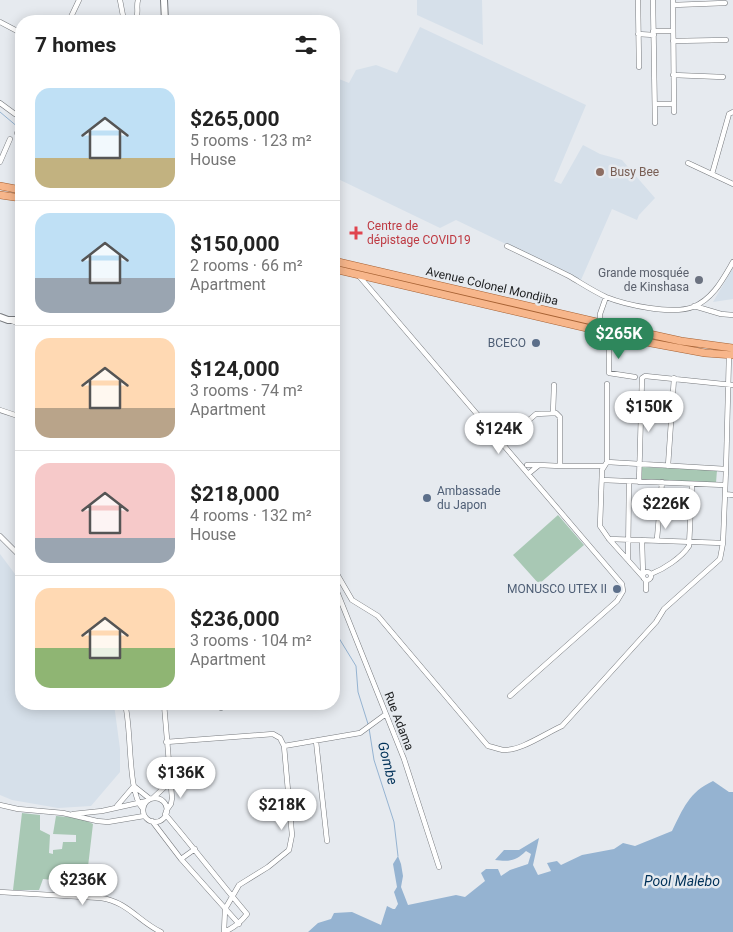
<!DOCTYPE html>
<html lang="en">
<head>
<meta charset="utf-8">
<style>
  :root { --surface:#fff; --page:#f2f2f2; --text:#222; --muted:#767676; --line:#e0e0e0; --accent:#2e875c }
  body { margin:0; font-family:Roboto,sans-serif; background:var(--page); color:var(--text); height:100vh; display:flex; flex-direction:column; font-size:19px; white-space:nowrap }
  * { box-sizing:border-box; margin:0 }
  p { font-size:16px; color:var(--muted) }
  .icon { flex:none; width:28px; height:28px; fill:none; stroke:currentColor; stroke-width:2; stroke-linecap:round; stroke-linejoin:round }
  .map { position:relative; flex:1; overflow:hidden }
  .sheet { position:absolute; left:15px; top:15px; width:325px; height:695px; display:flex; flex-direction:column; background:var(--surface); border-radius:20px; box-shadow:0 2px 12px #0003 }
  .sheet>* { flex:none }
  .price { position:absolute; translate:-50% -42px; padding:0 11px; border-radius:18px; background:#fff; color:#222; font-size:16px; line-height:32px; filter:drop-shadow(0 1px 2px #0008) }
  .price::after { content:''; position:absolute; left:50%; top:30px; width:15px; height:11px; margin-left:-8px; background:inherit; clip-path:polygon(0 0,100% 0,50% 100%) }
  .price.active { background:var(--accent); color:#fff }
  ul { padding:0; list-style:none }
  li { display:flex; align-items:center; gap:15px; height:125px; padding:0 20px }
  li+li { border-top:1px solid var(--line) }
  li span { display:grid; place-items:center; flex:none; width:140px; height:100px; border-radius:15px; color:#555 }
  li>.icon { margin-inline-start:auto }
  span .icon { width:60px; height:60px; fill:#fffc; stroke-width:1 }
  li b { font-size:21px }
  h2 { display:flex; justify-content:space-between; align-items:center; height:60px; padding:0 20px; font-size:21px }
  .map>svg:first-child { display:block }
  .built { fill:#d6e0ea }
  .green { fill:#a8c8b4 }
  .water { fill:#95b3d1 }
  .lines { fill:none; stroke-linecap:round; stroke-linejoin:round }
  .stream { stroke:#95b3d1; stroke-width:1 }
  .street-casing { stroke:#777a7e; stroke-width:5.5 }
  .secondary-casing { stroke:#777a7e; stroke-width:8 }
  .primary-casing { stroke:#a66133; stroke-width:8 }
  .street { stroke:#fff; stroke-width:4.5 }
  .secondary { stroke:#fff; stroke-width:6 }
  .primary { stroke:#f7b68b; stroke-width:7 }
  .education-dot { fill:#8d6e63; stroke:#e6eaef; stroke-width:2 }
  .health-dot { fill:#e0444e; stroke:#e6eaef; stroke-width:2 }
  .worship-dot { fill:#6b7280; stroke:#e6eaef; stroke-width:2 }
  .service-dot { fill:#5c6f8a; stroke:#e6eaef; stroke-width:2 }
  .labels { text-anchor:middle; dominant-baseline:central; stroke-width:5; stroke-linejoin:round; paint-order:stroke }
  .education-label { font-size:12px; fill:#785e54; stroke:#e6eaef; text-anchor:start }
  .health-label { font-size:12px; fill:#be3a42; stroke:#e6eaef; text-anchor:start }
  .worship-label { font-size:12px; fill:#5b616d; stroke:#e6eaef; text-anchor:end }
  .street-label { font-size:12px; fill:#1c1e1f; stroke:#e6eaef }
  .service-label { font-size:12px; fill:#4e5e75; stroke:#e6eaef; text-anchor:end }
  .water-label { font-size:14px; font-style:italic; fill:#003158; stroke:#e6eaef }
</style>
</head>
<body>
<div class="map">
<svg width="733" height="932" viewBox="0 0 733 932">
  <rect width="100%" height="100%" fill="#e6eaef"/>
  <path class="built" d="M417,0H482L483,45L417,15Z
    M420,27L586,105L554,181L561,184L583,145L600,154L622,160L655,198L639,215L637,220L612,209L581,280L456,220L440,228L334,177V77L349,83L356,70L376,65L397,73Z
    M733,268V299L713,302Z
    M0,554L21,582V704H114L120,749V772L91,806L58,808L12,800L0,795Z"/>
  <path class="green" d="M642,467L717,470L716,483L642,479Z
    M558,515L584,545L539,584L513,555Z
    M22,813L40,815V830L50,835L49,853L53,854V850L62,849L63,842H76V835L53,834L56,816L81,818L93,824L85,892L60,891L61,881L43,879L39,890H13Z"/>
  <path class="water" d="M713,781L729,792H733V932H308L318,923L331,919L334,913L352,912L381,925L387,906L393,909H395L398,904L394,892L397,887L393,864L398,856L401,864L403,876L401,887L408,905L456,895L465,897L485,881L481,873L486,869H498L501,876L510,870L528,864L531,854L526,851C516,861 509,862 495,860L504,850H519L539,838L533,865L538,875L551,871L547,863L557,861L561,865L582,855L614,849L623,843L635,846L672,831C683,809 689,792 713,781Z"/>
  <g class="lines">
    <path class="stream" d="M0,112L19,128
      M334,630L356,666L358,692L368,724
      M369,728L374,760L394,822L398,856"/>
    <defs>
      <path id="street" d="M120,0L124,21
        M638,0L639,67
        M653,0L655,123
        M673,0L674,112
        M673,5L725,3
        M69,21L79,0
        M136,21C139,13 136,6 138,0
        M0,22L21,33
        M653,31H673
        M638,34L654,35
        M673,41L726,40
        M673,75L723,77
        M0,103L15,114H19L21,118
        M655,104H674
        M17,133L21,127
        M0,162L10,139
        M688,163L733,184
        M712,174L729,114L733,112
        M507,246C528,256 549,266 569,276C581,283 593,291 606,297C626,305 672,315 693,307C713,299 723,279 733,262
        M359,276L622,584L623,591L617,601L510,696
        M334,281L337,270
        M694,306L721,314L733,315
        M12,321L21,324
        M600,323V314L606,297
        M615,327L609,350V373L635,377
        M607,384V462L602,470L600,526L609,539L643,577
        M0,410L21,417
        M553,413L554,385
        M507,439L536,414L556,413L560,417V466
        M607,462L726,469
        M527,465H539
        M668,466L674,378
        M528,474L539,465L560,466H604
        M602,480L725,485
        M639,482L642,378L645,376L733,385
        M725,494L733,495
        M0,536L21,557
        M609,539L723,543
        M657,539L662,482
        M642,540L643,575
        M628,560L629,482
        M334,569L352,600L378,616L488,746C493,747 498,749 503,750C521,751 546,733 562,726L656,622L664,609L720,559L723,543L726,469L729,355
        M643 576a4 4 0 1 1 8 0a4 4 0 1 1-8 0Z
        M651,574C664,569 681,558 689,546L692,484
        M646,580V590
        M334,584L404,759L439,867
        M125,704C132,729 127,793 143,809
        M164,704L172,798L171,804L166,811
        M221,704V708
        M316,741L327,841
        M284,746L360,733L386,714
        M135,787L150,799
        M153,798L170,782
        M143 810a12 12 0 1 1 24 0a12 12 0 1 1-24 0Z
        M0,805L18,809L63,813L97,821L108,822L144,816
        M117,806L134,786
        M73,814L102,811L147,801
        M165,814C193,847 219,881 247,914C240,923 234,928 224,932L225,909L239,885L268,867L289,850L292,835L284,746L280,738L273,734L166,742
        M152,821L181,859L239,924
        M181,859L195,849
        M0,892L101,898C128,902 138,921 161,932"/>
      <path id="secondary" d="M164,0L165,21
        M0,317L8,320H21"/>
      <path id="primary" d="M0,186L21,190
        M0,195L21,198
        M334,261L631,330L681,341L733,348
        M334,269L651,343L705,353L733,355"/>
    </defs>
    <use href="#street" class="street-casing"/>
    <use href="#secondary" class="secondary-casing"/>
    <use href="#primary" class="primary-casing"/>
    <use href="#street" class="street"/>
    <use href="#secondary" class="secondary"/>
    <use href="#primary" class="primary"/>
  </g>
  <circle class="education-dot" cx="600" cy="172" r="5"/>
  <path class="health-dot" d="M353.5 225.5h5v5h5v5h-5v5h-5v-5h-5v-5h5z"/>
  <circle class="worship-dot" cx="699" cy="280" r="5"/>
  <g class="service-dot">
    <circle cx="536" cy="343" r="5"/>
    <circle cx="427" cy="498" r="5"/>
    <circle cx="617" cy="589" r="5"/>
  </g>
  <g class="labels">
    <g class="education-label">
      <text x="610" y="172">Busy Bee</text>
    </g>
    <g class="health-label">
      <text x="367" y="226">Centre de<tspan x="367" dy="14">dépistage COVID19</tspan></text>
    </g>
    <g class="worship-label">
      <text x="689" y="273">Grande mosquée<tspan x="689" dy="14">de Kinshasa</tspan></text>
    </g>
    <g class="street-label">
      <text transform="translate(492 286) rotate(13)">Avenue Colonel Mondjiba</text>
      <text transform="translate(399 721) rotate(69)">Rue Adama</text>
    </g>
    <g class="service-label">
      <text x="526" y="343">BCECO</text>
      <text x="437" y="491" text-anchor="start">Ambassade<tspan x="437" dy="14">du Japon</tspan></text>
      <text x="607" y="589">MONUSCO UTEX II</text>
    </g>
    <g class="water-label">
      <text transform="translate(388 763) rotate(76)">Gombe</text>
      <text x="682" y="881">Pool Malebo</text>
    </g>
  </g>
</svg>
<b class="price active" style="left:619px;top:360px">$265K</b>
<b class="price" style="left:649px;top:433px">$150K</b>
<b class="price" style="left:499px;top:455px">$124K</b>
<b class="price" style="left:666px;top:530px">$226K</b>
<b class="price" style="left:181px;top:799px">$136K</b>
<b class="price" style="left:282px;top:831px">$218K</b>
<b class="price" style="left:83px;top:906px">$236K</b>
<section class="sheet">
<h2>7 homes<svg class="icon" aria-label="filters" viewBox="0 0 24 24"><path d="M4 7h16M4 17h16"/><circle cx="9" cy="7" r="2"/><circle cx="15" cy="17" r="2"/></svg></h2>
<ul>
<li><span style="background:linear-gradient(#bfe0f5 70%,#c2b280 0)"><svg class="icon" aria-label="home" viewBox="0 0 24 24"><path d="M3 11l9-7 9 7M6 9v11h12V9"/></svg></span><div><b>$265,000</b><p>5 rooms · 123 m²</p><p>House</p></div></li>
<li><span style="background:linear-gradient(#bfe0f5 65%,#9aa5b1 0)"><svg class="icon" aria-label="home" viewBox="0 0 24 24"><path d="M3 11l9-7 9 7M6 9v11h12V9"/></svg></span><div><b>$150,000</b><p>2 rooms · 66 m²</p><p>Apartment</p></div></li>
<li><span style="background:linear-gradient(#ffd9b3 70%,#b9a48a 0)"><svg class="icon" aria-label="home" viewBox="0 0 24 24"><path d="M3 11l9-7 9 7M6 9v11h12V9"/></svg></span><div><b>$124,000</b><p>3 rooms · 74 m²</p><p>Apartment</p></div></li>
<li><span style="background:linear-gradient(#f6c9c9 75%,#9aa5b1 0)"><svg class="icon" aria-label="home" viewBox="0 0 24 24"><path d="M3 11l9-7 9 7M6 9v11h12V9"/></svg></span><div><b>$218,000</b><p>4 rooms · 132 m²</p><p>House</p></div></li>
<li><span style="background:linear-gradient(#ffd9b3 60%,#8fb573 0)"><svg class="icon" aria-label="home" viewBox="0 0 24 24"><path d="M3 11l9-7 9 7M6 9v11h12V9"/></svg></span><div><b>$236,000</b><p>3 rooms · 104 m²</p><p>Apartment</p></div></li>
</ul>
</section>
</div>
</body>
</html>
